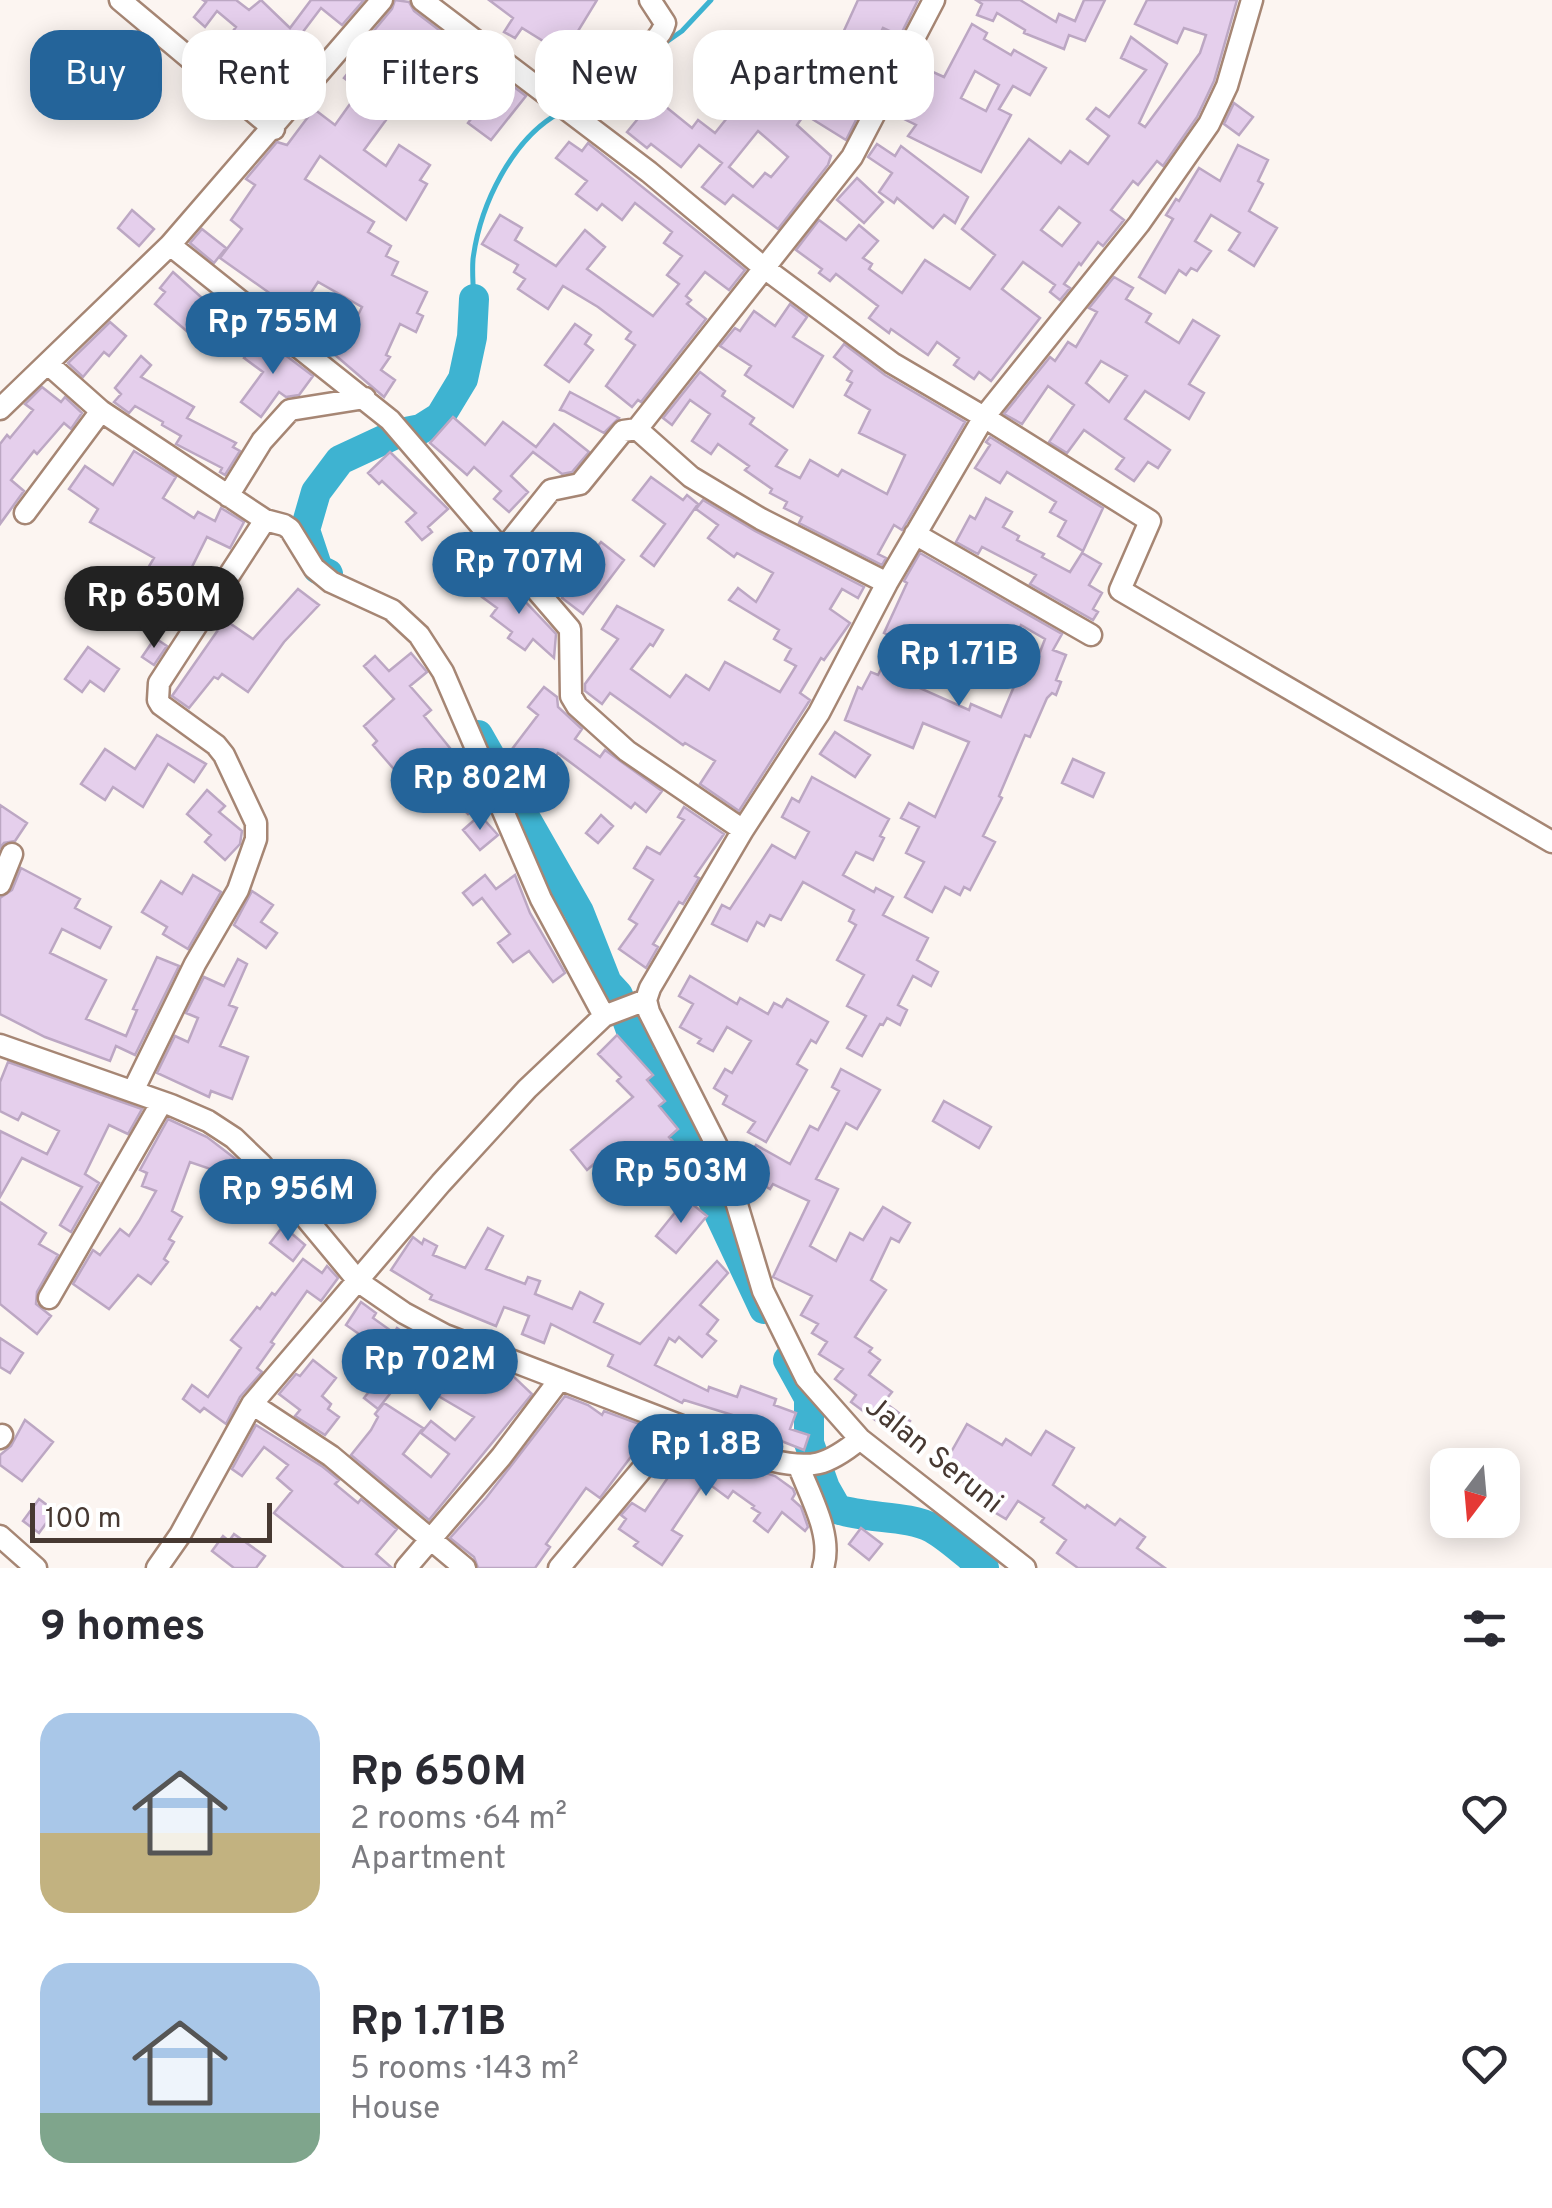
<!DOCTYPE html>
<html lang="en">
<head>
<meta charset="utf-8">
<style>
  :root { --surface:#fff; --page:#f2f2f3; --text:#2b2b33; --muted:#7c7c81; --accent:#24649a }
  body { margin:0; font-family:Overpass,sans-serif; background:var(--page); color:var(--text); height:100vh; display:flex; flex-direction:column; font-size:38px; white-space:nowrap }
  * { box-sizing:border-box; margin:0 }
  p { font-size:32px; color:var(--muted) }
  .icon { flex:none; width:55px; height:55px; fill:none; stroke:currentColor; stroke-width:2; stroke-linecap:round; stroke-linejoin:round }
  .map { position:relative; height:1568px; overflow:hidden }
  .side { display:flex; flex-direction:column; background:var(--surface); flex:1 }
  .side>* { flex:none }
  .hud { position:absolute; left:30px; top:30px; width:1000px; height:90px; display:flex; gap:20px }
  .needle { width:65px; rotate:196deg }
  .buttons { position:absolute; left:1430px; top:1448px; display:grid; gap:20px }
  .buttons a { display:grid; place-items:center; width:90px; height:90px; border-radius:20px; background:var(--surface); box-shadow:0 5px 25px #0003; font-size:50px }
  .scale { position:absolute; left:30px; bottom:25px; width:242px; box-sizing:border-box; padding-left:10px; border:5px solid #473932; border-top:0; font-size:28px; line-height:35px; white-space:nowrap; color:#473932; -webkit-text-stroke:8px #fff; paint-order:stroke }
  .price { position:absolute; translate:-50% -85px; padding:0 22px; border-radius:35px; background:var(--accent); color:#fff; font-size:32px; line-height:65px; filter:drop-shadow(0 2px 5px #0008) }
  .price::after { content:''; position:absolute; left:50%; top:60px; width:30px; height:22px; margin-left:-15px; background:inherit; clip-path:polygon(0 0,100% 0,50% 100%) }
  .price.on { background:#222; color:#fff }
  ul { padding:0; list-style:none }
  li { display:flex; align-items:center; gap:30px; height:250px; padding:0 40px }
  li span { display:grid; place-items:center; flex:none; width:280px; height:200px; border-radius:30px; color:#555 }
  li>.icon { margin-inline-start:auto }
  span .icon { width:120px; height:120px; fill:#fffc; stroke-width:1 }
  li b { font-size:42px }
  h2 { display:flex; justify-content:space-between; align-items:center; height:120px; padding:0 40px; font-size:42px }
  .tag { padding:0 35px; border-radius:30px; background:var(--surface); box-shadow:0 5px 25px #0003; font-size:35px; line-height:90px }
  .tag.on { background:var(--accent); color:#fff }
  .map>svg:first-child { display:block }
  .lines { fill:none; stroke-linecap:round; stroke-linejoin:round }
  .stream { stroke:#3eb3d1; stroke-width:5 }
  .river { stroke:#3eb3d1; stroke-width:30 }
  .building { fill:#e5cfec; stroke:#bca7c3; stroke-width:2.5; fill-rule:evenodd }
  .minor-casing { stroke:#a68674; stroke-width:25 }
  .minor { stroke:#fff; stroke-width:20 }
  .labels { text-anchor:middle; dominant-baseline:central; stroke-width:8; stroke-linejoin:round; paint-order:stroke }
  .street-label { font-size:30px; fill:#473932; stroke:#fff }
</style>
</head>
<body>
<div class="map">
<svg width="1552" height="1568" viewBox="0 0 1552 1568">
  <rect width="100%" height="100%" fill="#fcf5f1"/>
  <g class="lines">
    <path class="stream" d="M662,45L682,31L711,0
      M571,106L616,77
      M474,299C473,286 472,272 473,259C480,205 512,138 561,112"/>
    <path class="river" d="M328,574L318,569L305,530L316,492L340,460L396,434L421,429L440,417L463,379L472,337L474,299
      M478,735L579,912L607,983L618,995L640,1055L661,1085L666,1101L764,1309
      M788,1360L809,1398V1443L825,1488L837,1509C866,1519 908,1515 932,1528C950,1538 967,1555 984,1568"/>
  </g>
  <path class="building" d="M203,0H236L249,10L261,0L290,28L311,0H364L342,25L321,8L296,41L315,56L282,95L233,54L236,50L225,42L236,27L217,11L205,27L194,17L206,2Z
    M395,0L409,2L414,11L526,96L491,140L468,123L477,111L438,82L449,64L435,55L405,95L385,82L367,106L386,120L364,150L386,166L399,145L430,165L420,180L427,184L406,220L320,156L305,179L374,222L368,232L391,246L386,256L398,262L392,275L427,292L417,313L423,316L416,332L400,324L386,355L390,357L381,370L395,380L384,397L320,342L331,326L347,337L362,307L318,282L301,308L295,304L292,309L220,258L242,229L231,220L255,185L246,179L277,142L287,145L314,109L335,125L360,90L344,78L372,42L367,39L392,9Z
    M489,0H597L564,54L522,28L515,38L504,32L513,18Z
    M858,0H918L900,36L883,28L871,53L886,60L846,140L796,109L804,115L797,125L831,156L828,165L778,229L733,195L725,204L702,187L722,163L699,145L681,167L651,144L647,148L627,132L655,98L692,128L698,120L715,133L731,113L737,118L765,84L796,108L806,89L811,91L827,61L833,64L848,37L842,35ZM758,131L788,157L771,177L765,173L753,187L729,167Z
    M976,0H1020L1056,22L1059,14L1075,21L1084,0H1105L1085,41L1069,35L1064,49L1024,33L1025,30L997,13L993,21L977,15L982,4Z
    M1147,0H1237L1214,81L1197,117L1163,166L1157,161L1138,185L1133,181L1111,210L1124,220L1103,246L1098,242L1081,265L1079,263L1064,284L1070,288L1060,300L1050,292L1055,285L1023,262L1002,289L1040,318L991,381L979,372L974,379L954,365L959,358L937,342L928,355L891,329L889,333L869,318L878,306L836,274L830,281L819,273L822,269L796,250L819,220L846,240L859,225L878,241L863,258L872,264L869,269L902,293L925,260L970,289L995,255L962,229L1029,139L1061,163L1070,151L1088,164L1109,136L1087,119L1096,108L1109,117L1146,70L1121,58L1131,37L1167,64L1139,123L1145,127L1200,53L1206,35L1184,28L1177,43L1135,24ZM1059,207L1080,223L1062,246L1041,230Z
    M972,24L987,33L984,39L1011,55L1014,50L1046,68L1030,95L1013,86L999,109L1011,115L981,172L908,136L916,125L894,114L920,66L944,77ZM975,71L999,85L986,111L961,98Z
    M1234,103L1253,117L1239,135L1224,124Z
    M569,142L582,151L588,143L745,270L729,290L705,272L686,296L691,300L687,304L706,319L641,402L638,400L632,407L606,386L635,345L626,339L631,332L598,307L563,286L548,309L518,289L525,279L514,272L518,265L482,244L500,215L522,228L515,240L556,266L585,230L605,247L587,269L653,316L679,284L667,275L682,256L664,243L672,232L635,203L622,220L602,204L597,210L576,194L587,181L556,158Z
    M877,144L895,156L901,146L968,197L955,223L944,215L933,228L897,198L894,203L879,192L892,173L868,157Z
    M1238,145L1268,160L1258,181L1263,184L1249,211L1277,228L1254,266L1229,250L1240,233L1211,215L1195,241L1211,251L1197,271L1191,268L1186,275L1179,270L1165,293L1139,277L1173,219L1166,215L1176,199L1179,201L1199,168L1220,181Z
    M857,178L883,202L864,223L837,200Z
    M132,210L154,229L139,246L118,228Z
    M202,229L226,248L214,263L190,243Z
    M173,272L219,313L196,339L155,304L165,292L160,288Z
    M1114,277L1133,288L1126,299L1151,314L1146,322L1179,343L1193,320L1219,336L1189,384L1204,393L1189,419L1145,391L1125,419L1170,450L1158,468L1148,462L1134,481L1116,469L1124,458L1084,430L1067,453L1049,442L1074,405L1048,386L1022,424L1004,414L1050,357L1055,361L1068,342L1076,347L1097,312L1089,308ZM1101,361L1127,376L1109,402L1086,383Z
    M790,304L807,317L793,337L823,356L793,407L745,375L751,366L720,346L735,328L740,331L754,311L775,326Z
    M110,322L126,336L109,356L104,352L83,377L68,363Z
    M575,324L591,335L585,344L593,350L569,382L545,365Z
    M260,336L313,376L299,395L286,397L279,392L261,417L241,402L263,372L244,358Z
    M844,344L885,375L965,422L902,530L894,525L878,554L886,558L882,565L799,523L802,517L784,508L787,502L770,493L772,489L745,470L749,466L718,444L711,454L692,441L710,414L690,400L672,425L663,418L700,372L725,391L722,396L754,418L750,424L787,450L776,466L800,478L810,460L838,476L842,470L887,494L905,455L859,433L870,410L845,395L852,383L847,380L852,371L834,357Z
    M141,356L151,365L141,377L194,407L187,418L236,443L233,447L240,451L225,475L220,472L222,468L176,444L181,436L162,425L163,422L135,406L129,413L114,402L121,394L115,388Z
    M42,387L61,402L65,397L82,413L71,429L64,423L37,454L34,451L11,480L24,491L0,524V444L7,435L10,438L33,410L25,404Z
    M570,392L619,418L604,433L564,411L560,410Z
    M453,417L485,445L503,422L536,447L554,424L589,452L572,472L562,474L533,452L511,476L528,492L509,512L494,499L501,491L474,467L467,475L430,443Z
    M990,437L1103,508L1083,551L1058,536L1066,521L1050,512L1056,502L1007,472L1000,483L975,468L990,445L986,442Z
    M134,451L176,477L163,498L194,518L198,512L215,521L221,508L244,522L230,548L207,537L190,571L209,581L193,606L175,596L167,613L146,602L156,583V579L145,573L154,558L90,522L98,509L69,489L85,466L113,485Z
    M390,452L448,509L428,527L432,532L422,540L406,522L416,513L382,481L379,484L368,473Z
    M651,477L683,500L687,495L698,504L654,566L641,556L665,524L633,500Z
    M986,498L1012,512L1003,527L1019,536L1017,540L1044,554L1042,557L1070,572L1082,553L1101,564L1089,585L1102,593L1093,609L1098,612L1093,620L1030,584L1036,575L982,547L978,554L956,542L970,516L975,519Z
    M703,500L755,531L864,587L858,598L842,589L830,609L850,623L824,660L821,658L800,693L810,700L739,811L700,784L715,761L685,743L683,745L610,693L602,704L585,691V684L618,639L602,629L617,606L663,630L653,646L650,644L631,669L670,697L686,675L709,690L725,662L780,692L796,666L785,660L791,649L774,639L779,630L729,600L738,588L756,602L773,573L737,553L734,557L708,538L718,525L696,509Z
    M565,539L589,557L601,542L624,560L583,614L562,598L568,589L542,569Z
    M920,553L1062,634L1053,650L1066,655L1056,680L1061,682L1056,695L1052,693L1047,698L1030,737L1025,735L999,796L1002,798L983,836L995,842L970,890L964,887L960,895L945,887L932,912L905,897L924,862L906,853L919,827L901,818L909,803L935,817L969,742L923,723L913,748L845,720L858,687L862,689L871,672L878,675L896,639L884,633L907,583L904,581ZM1021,625L1045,639L1035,665L1008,653ZM923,646L953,660L951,666L975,675L980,663L1018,677L1001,717L971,704L969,710L906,682Z
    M500,575L556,634L554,658L533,639L525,650L508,638L512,632L491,616L497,608L482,597Z
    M298,589L319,605L284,642L248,692L222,674L218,679L214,677L189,708L172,696L225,620L253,639Z
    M155,638L167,646L154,665L142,657Z
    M88,647L119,669L104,691L90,681L82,692L65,679Z
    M411,653L427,672L410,686L431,710L424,716L471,774L461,783L479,804L468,814L430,776L418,787L403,771L399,775L373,745L377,741L364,726L394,699L364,666L375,656L389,671Z
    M544,687L557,697L558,707L582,729L575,739L600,757L605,750L662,791L646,812L635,803L631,808L558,753L539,782L506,757L538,715L528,707Z
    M835,732L870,755L855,777L820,754Z
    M157,735L206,764L194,782L168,764L143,807L113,787L105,800L81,784L105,749L135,769Z
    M1073,759L1104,773L1093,797L1062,783Z
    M812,777L889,819L880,836L884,838L873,860L856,852L843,875L874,892L876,888L893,897L883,915L928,938L917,960L938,972L931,986L913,976L898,1005L907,1010L900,1025L887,1018L883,1025L880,1024L862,1056L847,1048L866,1016L847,1006L864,975L837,960L856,925L849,921L854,910L803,882L781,920L770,915L764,926L757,922L747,941L712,924L722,905L730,909L772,845L795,858L809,832L782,817L792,798L799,802Z
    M207,790L225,806L219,812L242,831L240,844L225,860L205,842L211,835L187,814Z
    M0,805L27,823L15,841L4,843L0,848Z
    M684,807L724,834L695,876L699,878L683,904L679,902L653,944L658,947L646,968L619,949L637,924L629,919L653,880L634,868L647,847L660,854L684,820L678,817Z
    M480,815L498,835L480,850L463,830Z
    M601,815L613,826L598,843L586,833Z
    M21,868L80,899L75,908L111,927L100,948L62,929L50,953L106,980L86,1019L126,1036L137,1010L133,1009L157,957L179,966L135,1055L116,1046L110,1061L45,1037L0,1014V898L12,890Z
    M193,875L221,892L188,949L163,934L167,927L142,912L161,881L182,894Z
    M485,875L496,889L515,875L530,913L565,973L553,982L529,951L513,962L498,943L510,934L482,898L473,905L463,893Z
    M252,891L273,905L261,922L277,933L266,948L234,925Z
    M238,959L247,964L229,1005L237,1008L220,1046L248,1057L232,1099L211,1091L209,1097L157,1073L175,1036L188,1042L198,1018L186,1013L204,977L224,986Z
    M690,976L737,1004L740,998L768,1014L774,1003L782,1007L787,999L828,1022L816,1043L811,1040L797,1064L807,1070L766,1142L748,1132L755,1122L723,1104L727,1096L714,1088L725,1069L732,1073L751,1041L727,1027L713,1051L698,1043L701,1039L680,1027L693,1004L679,996Z
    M617,1035L653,1075L647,1080L665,1101L659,1106L678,1129L669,1137L683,1153L665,1169L660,1163L638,1182L609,1151L587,1170L571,1150L633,1097L617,1081L621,1077L598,1054Z
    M8,1062L142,1109L128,1134L109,1125L85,1174L99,1183L71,1232L60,1225L82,1187L22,1158L0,1197V1131L47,1154L59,1131L22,1113L18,1120L0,1111V1082Z
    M841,1069L880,1090L857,1129L846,1123L816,1179L838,1189L810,1246L836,1261L850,1233L863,1240L883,1207L910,1223L899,1242L891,1238L871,1280L886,1290L855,1337L872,1348L869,1352L880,1360L869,1375L892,1392L884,1402L910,1421L898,1437L851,1402L856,1395L835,1379L843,1369L819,1354L827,1342L812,1333L818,1324L801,1315L812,1296L773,1277L809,1201L773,1184L770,1189L751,1178L758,1166L747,1160L756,1145L790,1164L810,1126L818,1130L839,1091L832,1087Z
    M944,1101L991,1127L979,1148L933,1121Z
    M168,1119L207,1137L237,1160H230L225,1174L190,1162L172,1211L182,1217L169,1239L174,1242L164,1259L168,1262L151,1284L138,1275L109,1309L73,1284L93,1250L100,1255L120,1229L129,1236L139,1221L156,1191L142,1186L147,1173L140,1170Z
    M686,1199L707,1216L676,1253L656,1236Z
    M0,1202L46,1233L39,1244L58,1255L37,1292L36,1304L51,1316L37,1334L0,1304Z
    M283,1226L305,1245L293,1261L270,1243Z
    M488,1228L503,1236L486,1269L525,1284L528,1277L540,1281L535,1294L572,1309L580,1292L603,1304L594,1322L640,1344L717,1261L728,1273L700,1305L718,1320L707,1334L716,1341L702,1357L679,1337L675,1342L669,1338L655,1365L708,1391L709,1387L737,1397L741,1386L776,1399L774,1405L796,1413L790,1429L809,1435L804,1450L766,1435L767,1431L750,1425L752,1421L684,1400L682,1403L608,1366L613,1355L551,1324L544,1343L522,1334L529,1316L504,1307L496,1326L430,1299L432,1295L391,1270L413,1237L422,1244L424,1239L437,1246L433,1255L465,1268Z
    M303,1259L322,1273L327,1266L338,1278L321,1301L307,1291L271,1342L274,1344L257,1368L262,1372L240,1397L226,1424L204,1408L200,1412L183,1399L192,1385L208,1397L241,1348L231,1340L257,1307L260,1309L272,1293L275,1295Z
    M361,1302L376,1313L373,1318L394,1333L397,1328L424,1347L428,1341L456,1354L500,1384L508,1374L513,1376L532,1394L429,1520L351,1455L371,1430L378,1417L375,1414L384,1403L423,1428L403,1454L431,1477L449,1454L421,1433L431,1421L455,1440L474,1417L404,1376L378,1409L364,1398L389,1366L376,1357L382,1350L346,1325Z
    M0,1338L23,1353L10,1373L0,1367Z
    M313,1360L336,1378L322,1396L331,1404L328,1409L339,1417L325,1435L295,1416L300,1410L279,1394L296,1374L300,1376Z
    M565,1396L588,1405L602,1415L604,1411L645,1426L631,1446L636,1450L600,1498L586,1488L546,1544L550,1547L535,1568H478L474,1557L450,1538L486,1498Z
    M25,1420L53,1442L22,1481L0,1465V1455L11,1446Z
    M967,1424L1002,1445L1006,1439L1031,1455L1046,1431L1074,1448L1053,1485L1085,1508L1087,1505L1115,1525L1120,1519L1145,1537L1137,1548L1165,1568H1078L1057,1553L1066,1540L1041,1522L1044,1518L1018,1501L1006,1519L991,1510L997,1501L941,1470Z
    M256,1425L323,1467L339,1480L335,1484L358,1503L361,1499L397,1529L376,1554L392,1568H344L274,1513L292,1491L277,1478L288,1465L264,1447L242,1476L232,1469Z
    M681,1444L775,1476L793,1489L795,1494L792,1499L801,1507L808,1527L805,1531L782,1512L768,1532L754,1521L760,1513L752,1508L754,1506L733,1491L728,1498L705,1481L672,1530L682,1536L662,1565L634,1546L638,1542L619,1529L626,1519L621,1515L632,1503L645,1511L678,1463L671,1459Z
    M39,1499L55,1511L39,1533L23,1521Z
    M861,1528L882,1544L869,1560L849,1544Z
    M234,1534L265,1556L256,1568H234L212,1551L223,1536L229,1541Z"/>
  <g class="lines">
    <defs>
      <path id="minor" d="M120,0L274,129
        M422,0L649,172L763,267L892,363L984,417L1150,521L1120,590L1552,842
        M549,96C578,85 658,55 665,23L650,0
        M170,245L390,420L570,629L571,696L577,706L627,751L743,830
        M48,364L101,411L265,520L159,683L158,700L161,705L216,745L224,755L256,823V839L238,890L195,964L133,1091
        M0,409L170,245L382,0
        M637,429L691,477L761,519L887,583
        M228,496L262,441L290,410L365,398
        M25,513L101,411
        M265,520L284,525L290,529L314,568L331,582L392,610L419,635L443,672L541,899L604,1016
        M915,534L1091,635
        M503,550L551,490L580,484L623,431L637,429L852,157L934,0
        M0,884L12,854
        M646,1000L650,988L743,830L819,713L887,583L984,417L1139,224L1209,124L1227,86L1252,0
        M646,1000L649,1012L723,1158L763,1291L806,1378L860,1439L1025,1568
        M0,1045L171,1105L208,1121L234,1138L261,1164L359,1282L404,1313L445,1335L770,1460C811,1470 827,1466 860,1439
        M49,1298L162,1102
        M252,1404L331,1456L465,1568
        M0,1438L2,1435
        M799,1467C811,1498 833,1536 823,1568
        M0,1536L36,1568
        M157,1568L180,1535L252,1404L441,1183L527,1089L604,1016L646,1000
        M406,1568L501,1457L560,1379
        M559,1568L679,1425"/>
    </defs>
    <use href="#minor" class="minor-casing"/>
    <use href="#minor" class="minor"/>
  </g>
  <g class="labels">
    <g class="street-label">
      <text transform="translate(933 1456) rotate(39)">Jalan Seruni</text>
    </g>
  </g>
</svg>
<div class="buttons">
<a><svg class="needle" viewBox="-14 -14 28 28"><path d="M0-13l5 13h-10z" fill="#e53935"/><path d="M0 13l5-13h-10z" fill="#7c7c81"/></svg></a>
</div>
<div class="scale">100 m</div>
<b class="price" style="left:273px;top:377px">Rp 755M</b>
<b class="price" style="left:519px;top:617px">Rp 707M</b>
<b class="price on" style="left:154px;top:651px">Rp 650M</b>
<b class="price" style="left:959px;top:709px">Rp 1.71B</b>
<b class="price" style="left:480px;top:833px">Rp 802M</b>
<b class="price" style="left:681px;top:1226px">Rp 503M</b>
<b class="price" style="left:288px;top:1244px">Rp 956M</b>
<b class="price" style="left:430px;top:1414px">Rp 702M</b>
<b class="price" style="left:706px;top:1499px">Rp 1.8B</b>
<div class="hud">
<a class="tag on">Buy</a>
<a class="tag">Rent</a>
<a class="tag">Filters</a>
<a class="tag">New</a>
<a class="tag">Apartment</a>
</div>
</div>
<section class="side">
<h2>9 homes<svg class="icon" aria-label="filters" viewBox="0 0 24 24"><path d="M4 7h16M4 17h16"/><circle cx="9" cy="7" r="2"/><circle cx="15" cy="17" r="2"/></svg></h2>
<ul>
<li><span style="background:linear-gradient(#a9c7e8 60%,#c2b280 0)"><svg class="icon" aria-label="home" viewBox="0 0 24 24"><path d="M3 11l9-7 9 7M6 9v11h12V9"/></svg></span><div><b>Rp 650M</b><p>2 rooms · 64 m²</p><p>Apartment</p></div><svg class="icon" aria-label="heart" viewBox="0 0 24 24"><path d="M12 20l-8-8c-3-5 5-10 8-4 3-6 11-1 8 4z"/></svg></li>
<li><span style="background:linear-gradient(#a9c7e8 75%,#7fa58c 0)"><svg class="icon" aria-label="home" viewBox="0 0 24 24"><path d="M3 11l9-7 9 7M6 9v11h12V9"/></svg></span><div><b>Rp 1.71B</b><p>5 rooms · 143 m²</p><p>House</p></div><svg class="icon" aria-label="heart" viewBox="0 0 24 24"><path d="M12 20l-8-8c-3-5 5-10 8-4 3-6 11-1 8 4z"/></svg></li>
</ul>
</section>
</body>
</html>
